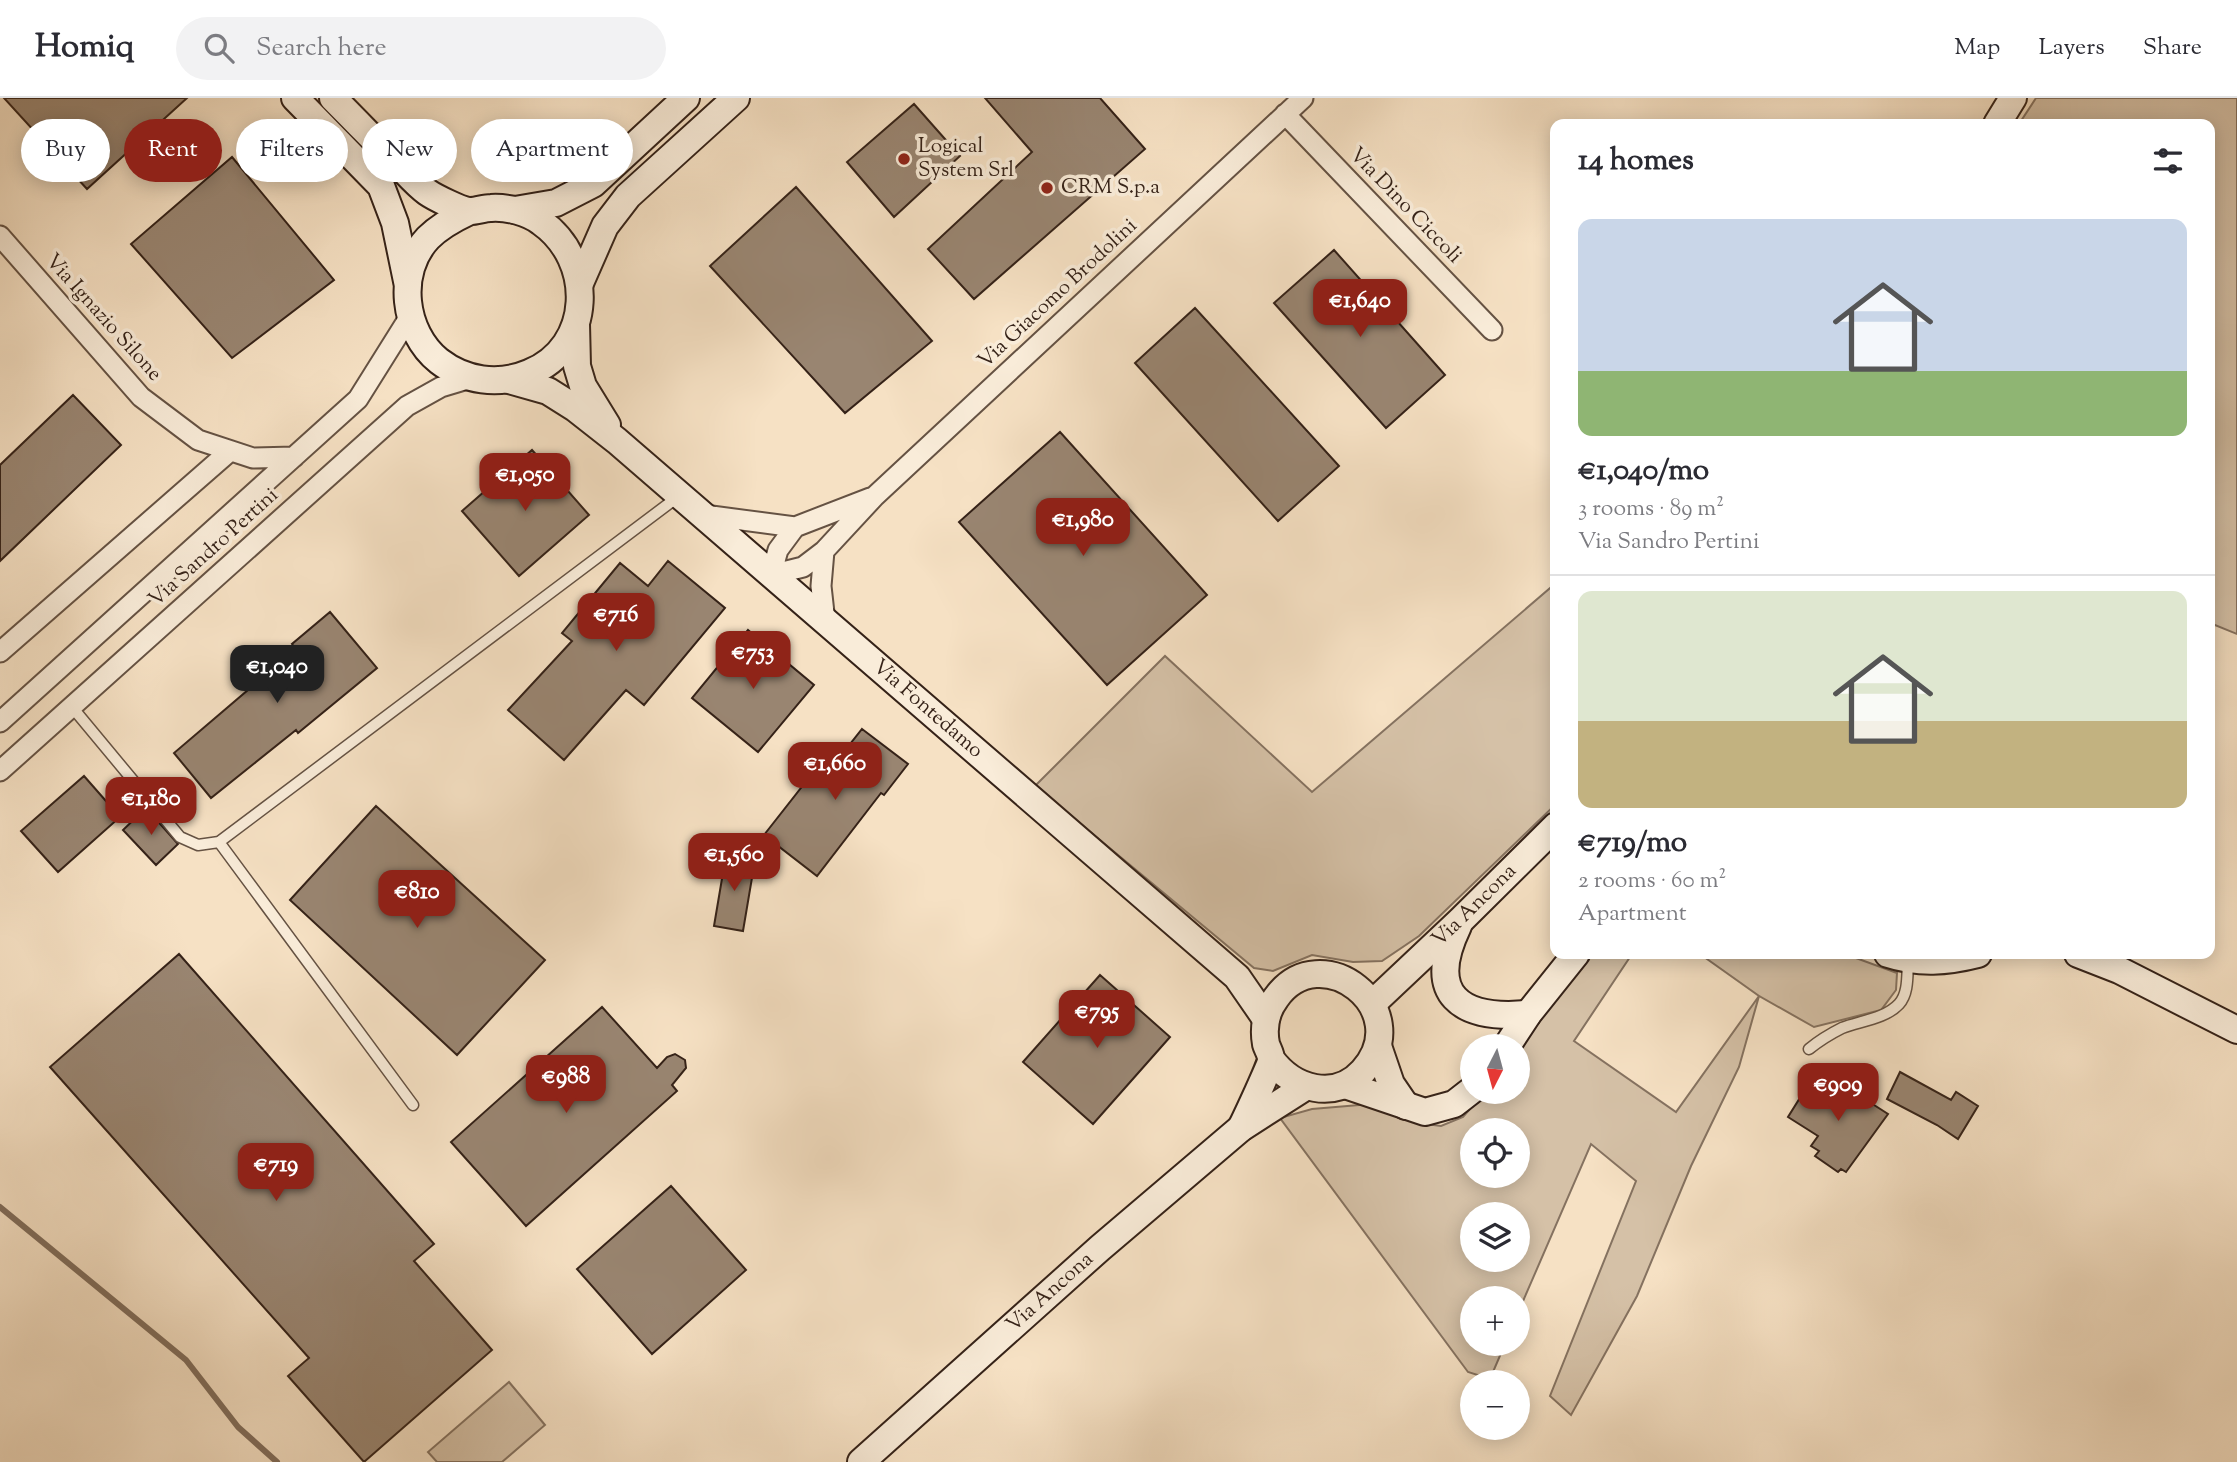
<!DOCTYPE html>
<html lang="en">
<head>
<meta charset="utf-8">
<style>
  :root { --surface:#fff; --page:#f2f2f3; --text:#2b2b33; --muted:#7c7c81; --line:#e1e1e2; --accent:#8f2418 }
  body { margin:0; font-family:"Sorts Mill Goudy",serif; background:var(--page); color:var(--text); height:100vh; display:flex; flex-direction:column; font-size:26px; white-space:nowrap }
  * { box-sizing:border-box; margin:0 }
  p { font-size:23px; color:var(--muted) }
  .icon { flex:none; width:38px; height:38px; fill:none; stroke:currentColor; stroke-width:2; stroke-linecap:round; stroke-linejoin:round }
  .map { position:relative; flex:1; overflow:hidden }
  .details { position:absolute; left:1550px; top:21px; width:665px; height:840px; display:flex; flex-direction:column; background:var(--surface); border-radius:14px; box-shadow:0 4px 18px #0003 }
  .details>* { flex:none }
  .guide { position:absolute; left:21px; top:21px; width:665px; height:63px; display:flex; gap:14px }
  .needle { width:46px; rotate:186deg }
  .controls { position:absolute; left:1460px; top:936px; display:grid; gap:14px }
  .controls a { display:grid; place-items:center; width:70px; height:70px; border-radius:50%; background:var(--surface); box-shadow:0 4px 18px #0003; font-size:35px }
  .price { position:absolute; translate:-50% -60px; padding:0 16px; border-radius:14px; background:var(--accent); color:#fff; font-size:23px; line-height:46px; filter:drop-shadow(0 2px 4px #0008) }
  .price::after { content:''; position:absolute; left:50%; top:42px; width:21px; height:16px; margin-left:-10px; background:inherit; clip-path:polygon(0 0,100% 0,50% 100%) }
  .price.on { background:#222; color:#fff }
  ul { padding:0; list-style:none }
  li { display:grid; align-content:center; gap:14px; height:371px; padding:0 28px }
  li+li { border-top:2px solid var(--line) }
  li span { display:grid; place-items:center; height:217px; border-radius:14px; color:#555 }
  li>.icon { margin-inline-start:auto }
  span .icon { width:126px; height:126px; fill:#fffc; stroke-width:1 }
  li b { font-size:30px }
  h2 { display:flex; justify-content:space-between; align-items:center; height:84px; padding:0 28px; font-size:30px }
  .pill { padding:0 24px; border-radius:32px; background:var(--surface); box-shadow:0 4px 18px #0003; font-size:24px; line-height:63px }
  .pill.on { background:var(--accent); color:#fff }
  header { display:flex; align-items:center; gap:42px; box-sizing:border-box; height:98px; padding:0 35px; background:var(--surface); border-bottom:2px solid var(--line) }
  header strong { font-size:33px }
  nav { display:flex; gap:38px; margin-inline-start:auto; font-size:24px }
  .search { width:490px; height:63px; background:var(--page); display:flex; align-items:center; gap:18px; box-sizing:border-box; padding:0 24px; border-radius:38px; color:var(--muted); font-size:26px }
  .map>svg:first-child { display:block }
  .green { fill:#d5c1a7; stroke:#857260; stroke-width:2; fill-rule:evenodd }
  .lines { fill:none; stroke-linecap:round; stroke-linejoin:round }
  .stream { stroke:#816e5c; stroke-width:6 }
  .building { fill:#998571; stroke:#352218; stroke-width:2 }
  .lane-casing { stroke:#655243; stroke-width:13 }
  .street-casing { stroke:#655243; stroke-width:23 }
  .secondary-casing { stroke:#352218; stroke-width:30 }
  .lane { stroke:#f9ecd9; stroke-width:10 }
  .street { stroke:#f9ecd9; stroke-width:19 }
  .secondary { stroke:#f9ecd9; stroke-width:26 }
  .poi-dot { fill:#8f2418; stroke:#f9ecd9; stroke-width:2.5 }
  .labels { text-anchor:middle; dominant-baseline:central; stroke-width:7; stroke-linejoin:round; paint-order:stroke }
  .poi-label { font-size:21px; fill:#352218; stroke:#f9ecd9; text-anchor:start }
  .street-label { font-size:21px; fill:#352218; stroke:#f9ecd9 }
</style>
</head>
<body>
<header>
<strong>Homiq</strong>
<div class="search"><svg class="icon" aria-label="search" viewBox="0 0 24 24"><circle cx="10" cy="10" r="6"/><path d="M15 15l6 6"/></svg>Search here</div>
<nav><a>Map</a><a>Layers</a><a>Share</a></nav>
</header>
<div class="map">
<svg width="2237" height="1364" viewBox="0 0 2237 1364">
  <rect width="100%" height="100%" fill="#f6e1c4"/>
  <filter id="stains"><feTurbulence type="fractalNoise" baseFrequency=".00286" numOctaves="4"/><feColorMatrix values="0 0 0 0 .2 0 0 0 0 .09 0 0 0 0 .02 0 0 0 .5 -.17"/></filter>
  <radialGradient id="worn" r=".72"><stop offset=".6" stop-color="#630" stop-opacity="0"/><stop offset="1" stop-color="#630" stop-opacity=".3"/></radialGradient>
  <path class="green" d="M2036,0H2237V536L2210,525V26H2019Z
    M1556,485V706L1419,838L1382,863L1353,864L1312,857L1273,873L1254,870L1035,688L1165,558L1312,694Z
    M1590,856H1632L1574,943L1676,1014L1759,898L1700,856H1845L1897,875L1896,892L1881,912L1814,929L1759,898L1739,969L1691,1068L1637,1198L1571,1317L1550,1298L1636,1083L1591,1046L1517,1217V1200H1472V1246H1505L1490,1281L1468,1274L1280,1020L1312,1011L1371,1006L1418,1025L1441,1028L1463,1019L1485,994H1517V952ZM1472,1032H1517V1078H1472ZM1472,1116H1517V1162H1472Z
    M509,1284L545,1327L502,1364H437L428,1354Z"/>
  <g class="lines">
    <path class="stream" d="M0,1109L186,1262L238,1329L277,1364"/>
  </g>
  <path class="building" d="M4,0H187L87,91Z
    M985,0H1100L1145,51L974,201L928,151L1032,54Z
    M914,6L960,58L894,119L847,64Z
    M232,59L334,182L232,260L131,146Z
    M796,89L932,243L845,315L710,168Z
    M1334,152L1445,277L1386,330L1274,205Z
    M1195,210L1339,368L1278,423L1135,265Z
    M73,297L121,347L0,463V367Z
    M1060,334L1207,497L1107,587L959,424Z
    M532,352L589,417L519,478L462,413Z
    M668,463L725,510L644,607L626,592L564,662L508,612L572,543L562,535L620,465L648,488Z
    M330,514L377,570L298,635L296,632L211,700L174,655L296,551L292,546Z
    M748,532L814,587L758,654L692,600Z
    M862,631L908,666L884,697L881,695L817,778L764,737L826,658L835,665Z
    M84,678L120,719L58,774L21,733Z
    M376,708L545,862L457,957L290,802Z
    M146,710L178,746L156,767L123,732Z
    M726,757L755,762L743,833L714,828Z
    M179,856L434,1146L414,1163L492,1252L364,1364L288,1278L309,1260L50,969Z
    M1100,877L1170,939L1093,1026L1023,964Z
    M602,909L657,970L667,959L675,956L685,962L686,970L672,987L677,993L526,1128L451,1044Z
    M1900,974L1951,1002L1956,994L1978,1008L1958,1041L1937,1027L1887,1001Z
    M1832,980L1888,1016L1846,1074L1841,1071L1838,1074L1815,1058L1819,1053L1811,1048L1818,1038L1788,1019L1808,987L1821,996Z
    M671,1088L746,1172L652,1256L577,1171Z"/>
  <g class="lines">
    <defs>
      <path id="lane" d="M72,609L180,739L198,747L219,744
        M1809,951C1820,942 1830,936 1842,930C1860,923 1885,921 1899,906C1909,895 1907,876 1908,863
        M413,1007L219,744L679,398"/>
      <path id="street" d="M1285,16L1492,232
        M0,138L141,299L198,342L253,360L294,359
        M704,417L795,429L870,400
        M771,477L803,469L824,453
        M771,477L778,452L795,429
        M825,524L821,488L824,453L875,398L1303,0
        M0,554L230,353
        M0,624L358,301L410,218
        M0,673L407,308L441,289L471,280"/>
      <g id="secondary">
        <path d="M295,0L381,88L395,125L407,183"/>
        <path d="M333,0C354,21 375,43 396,64C406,74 416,86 427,94C434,99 462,113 470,113C477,113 484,110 491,110C508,109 528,114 541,124C595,162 594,249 529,275C498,288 465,283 439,263C403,234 396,174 428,140C440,128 453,121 468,114"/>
        <path d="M1997,26L2013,0"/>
        <path d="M515,112L556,105L593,86L686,0"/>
        <path d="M580,185L605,128L628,98L736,0"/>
        <path d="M576,226L577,268L583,288L607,327"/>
        <path id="s1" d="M509,282L548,293L575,310L617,343L1237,879L1266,921"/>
        <path d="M1458,828C1425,897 1460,922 1528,916"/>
        <path d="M1888,856C1919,866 1947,864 1978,856"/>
        <path d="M2078,856L2119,872L2237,932"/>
        <path id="s2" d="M1372,906L1460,823L1556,728"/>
        <path d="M1378,948L1391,986L1406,1008"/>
        <path d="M1507,948L1528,916L1576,856"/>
        <path d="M1345,987L1425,1014L1454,1006L1472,992"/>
        <path d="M1241,1030C1246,1020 1271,967 1271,961C1271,956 1267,950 1266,946C1263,930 1266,913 1276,900C1320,837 1418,911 1363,973C1335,1004 1293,991 1271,961"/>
        <path id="s3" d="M861,1364L1100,1150L1241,1030L1305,989"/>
      </g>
    </defs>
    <use href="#lane" class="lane-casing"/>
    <use href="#street" class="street-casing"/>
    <use href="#secondary" class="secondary-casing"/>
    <use href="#lane" class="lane"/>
    <use href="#street" class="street"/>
    <use href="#secondary" class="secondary"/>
  </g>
  <g class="poi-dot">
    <circle cx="904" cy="61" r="7"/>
    <circle cx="1047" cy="90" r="7"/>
  </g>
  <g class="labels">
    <g class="poi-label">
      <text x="918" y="49">Logical<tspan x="918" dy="24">System Srl</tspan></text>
      <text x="1061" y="90">CRM S.p.a</text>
    </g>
    <g class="street-label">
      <text transform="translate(1405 108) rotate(46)">Via Dino Ciccoli</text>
      <text transform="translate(1058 196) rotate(-43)">Via Giacomo Brodolini</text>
      <text transform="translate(103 220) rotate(48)">Via Ignazio Silone</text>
      <text transform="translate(214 450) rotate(-42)">Via Sandro Pertini</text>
      <text stroke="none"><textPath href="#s1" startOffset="536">Via Fontedamo</textPath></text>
      <text stroke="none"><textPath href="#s2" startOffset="142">Via Ancona</textPath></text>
      <text stroke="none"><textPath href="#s3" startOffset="254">Via Ancona</textPath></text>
    </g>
  </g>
  <rect width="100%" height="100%" filter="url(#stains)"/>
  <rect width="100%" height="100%" fill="url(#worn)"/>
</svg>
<div class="controls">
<a><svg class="needle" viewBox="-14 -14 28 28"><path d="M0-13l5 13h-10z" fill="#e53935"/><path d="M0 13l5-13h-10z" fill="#7c7c81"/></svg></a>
<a><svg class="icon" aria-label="locate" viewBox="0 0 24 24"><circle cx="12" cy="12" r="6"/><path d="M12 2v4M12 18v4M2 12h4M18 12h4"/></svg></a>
<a><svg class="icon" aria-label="layers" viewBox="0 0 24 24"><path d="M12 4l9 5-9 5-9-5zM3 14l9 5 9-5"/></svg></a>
<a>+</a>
<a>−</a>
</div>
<b class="price" style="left:1360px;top:241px">€1,640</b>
<b class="price" style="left:525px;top:415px">€1,050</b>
<b class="price" style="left:1083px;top:460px">€1,980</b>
<b class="price" style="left:616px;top:555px">€716</b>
<b class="price" style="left:753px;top:593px">€753</b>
<b class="price on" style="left:277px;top:607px">€1,040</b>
<b class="price" style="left:835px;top:704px">€1,660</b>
<b class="price" style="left:151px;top:739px">€1,180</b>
<b class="price" style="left:734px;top:795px">€1,560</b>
<b class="price" style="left:417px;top:832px">€810</b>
<b class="price" style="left:1097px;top:952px">€795</b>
<b class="price" style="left:566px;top:1017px">€988</b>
<b class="price" style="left:1838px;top:1025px">€909</b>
<b class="price" style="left:276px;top:1105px">€719</b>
<div class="guide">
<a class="pill">Buy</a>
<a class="pill on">Rent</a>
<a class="pill">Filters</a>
<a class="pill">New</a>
<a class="pill">Apartment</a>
</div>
<section class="details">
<h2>14 homes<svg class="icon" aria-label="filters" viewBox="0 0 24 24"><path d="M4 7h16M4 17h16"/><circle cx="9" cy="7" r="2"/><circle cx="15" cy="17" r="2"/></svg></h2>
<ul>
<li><span style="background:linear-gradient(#c9d6e8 70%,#8fb573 0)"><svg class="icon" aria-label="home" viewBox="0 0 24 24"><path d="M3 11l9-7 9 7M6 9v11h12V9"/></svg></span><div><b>€1,040/mo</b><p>3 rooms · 89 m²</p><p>Via Sandro Pertini</p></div></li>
<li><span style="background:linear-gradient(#dfe7d0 60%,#c2b280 0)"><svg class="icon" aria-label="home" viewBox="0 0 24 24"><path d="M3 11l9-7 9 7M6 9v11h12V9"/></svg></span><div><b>€719/mo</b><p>2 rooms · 60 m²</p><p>Apartment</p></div></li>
</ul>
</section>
</div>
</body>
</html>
